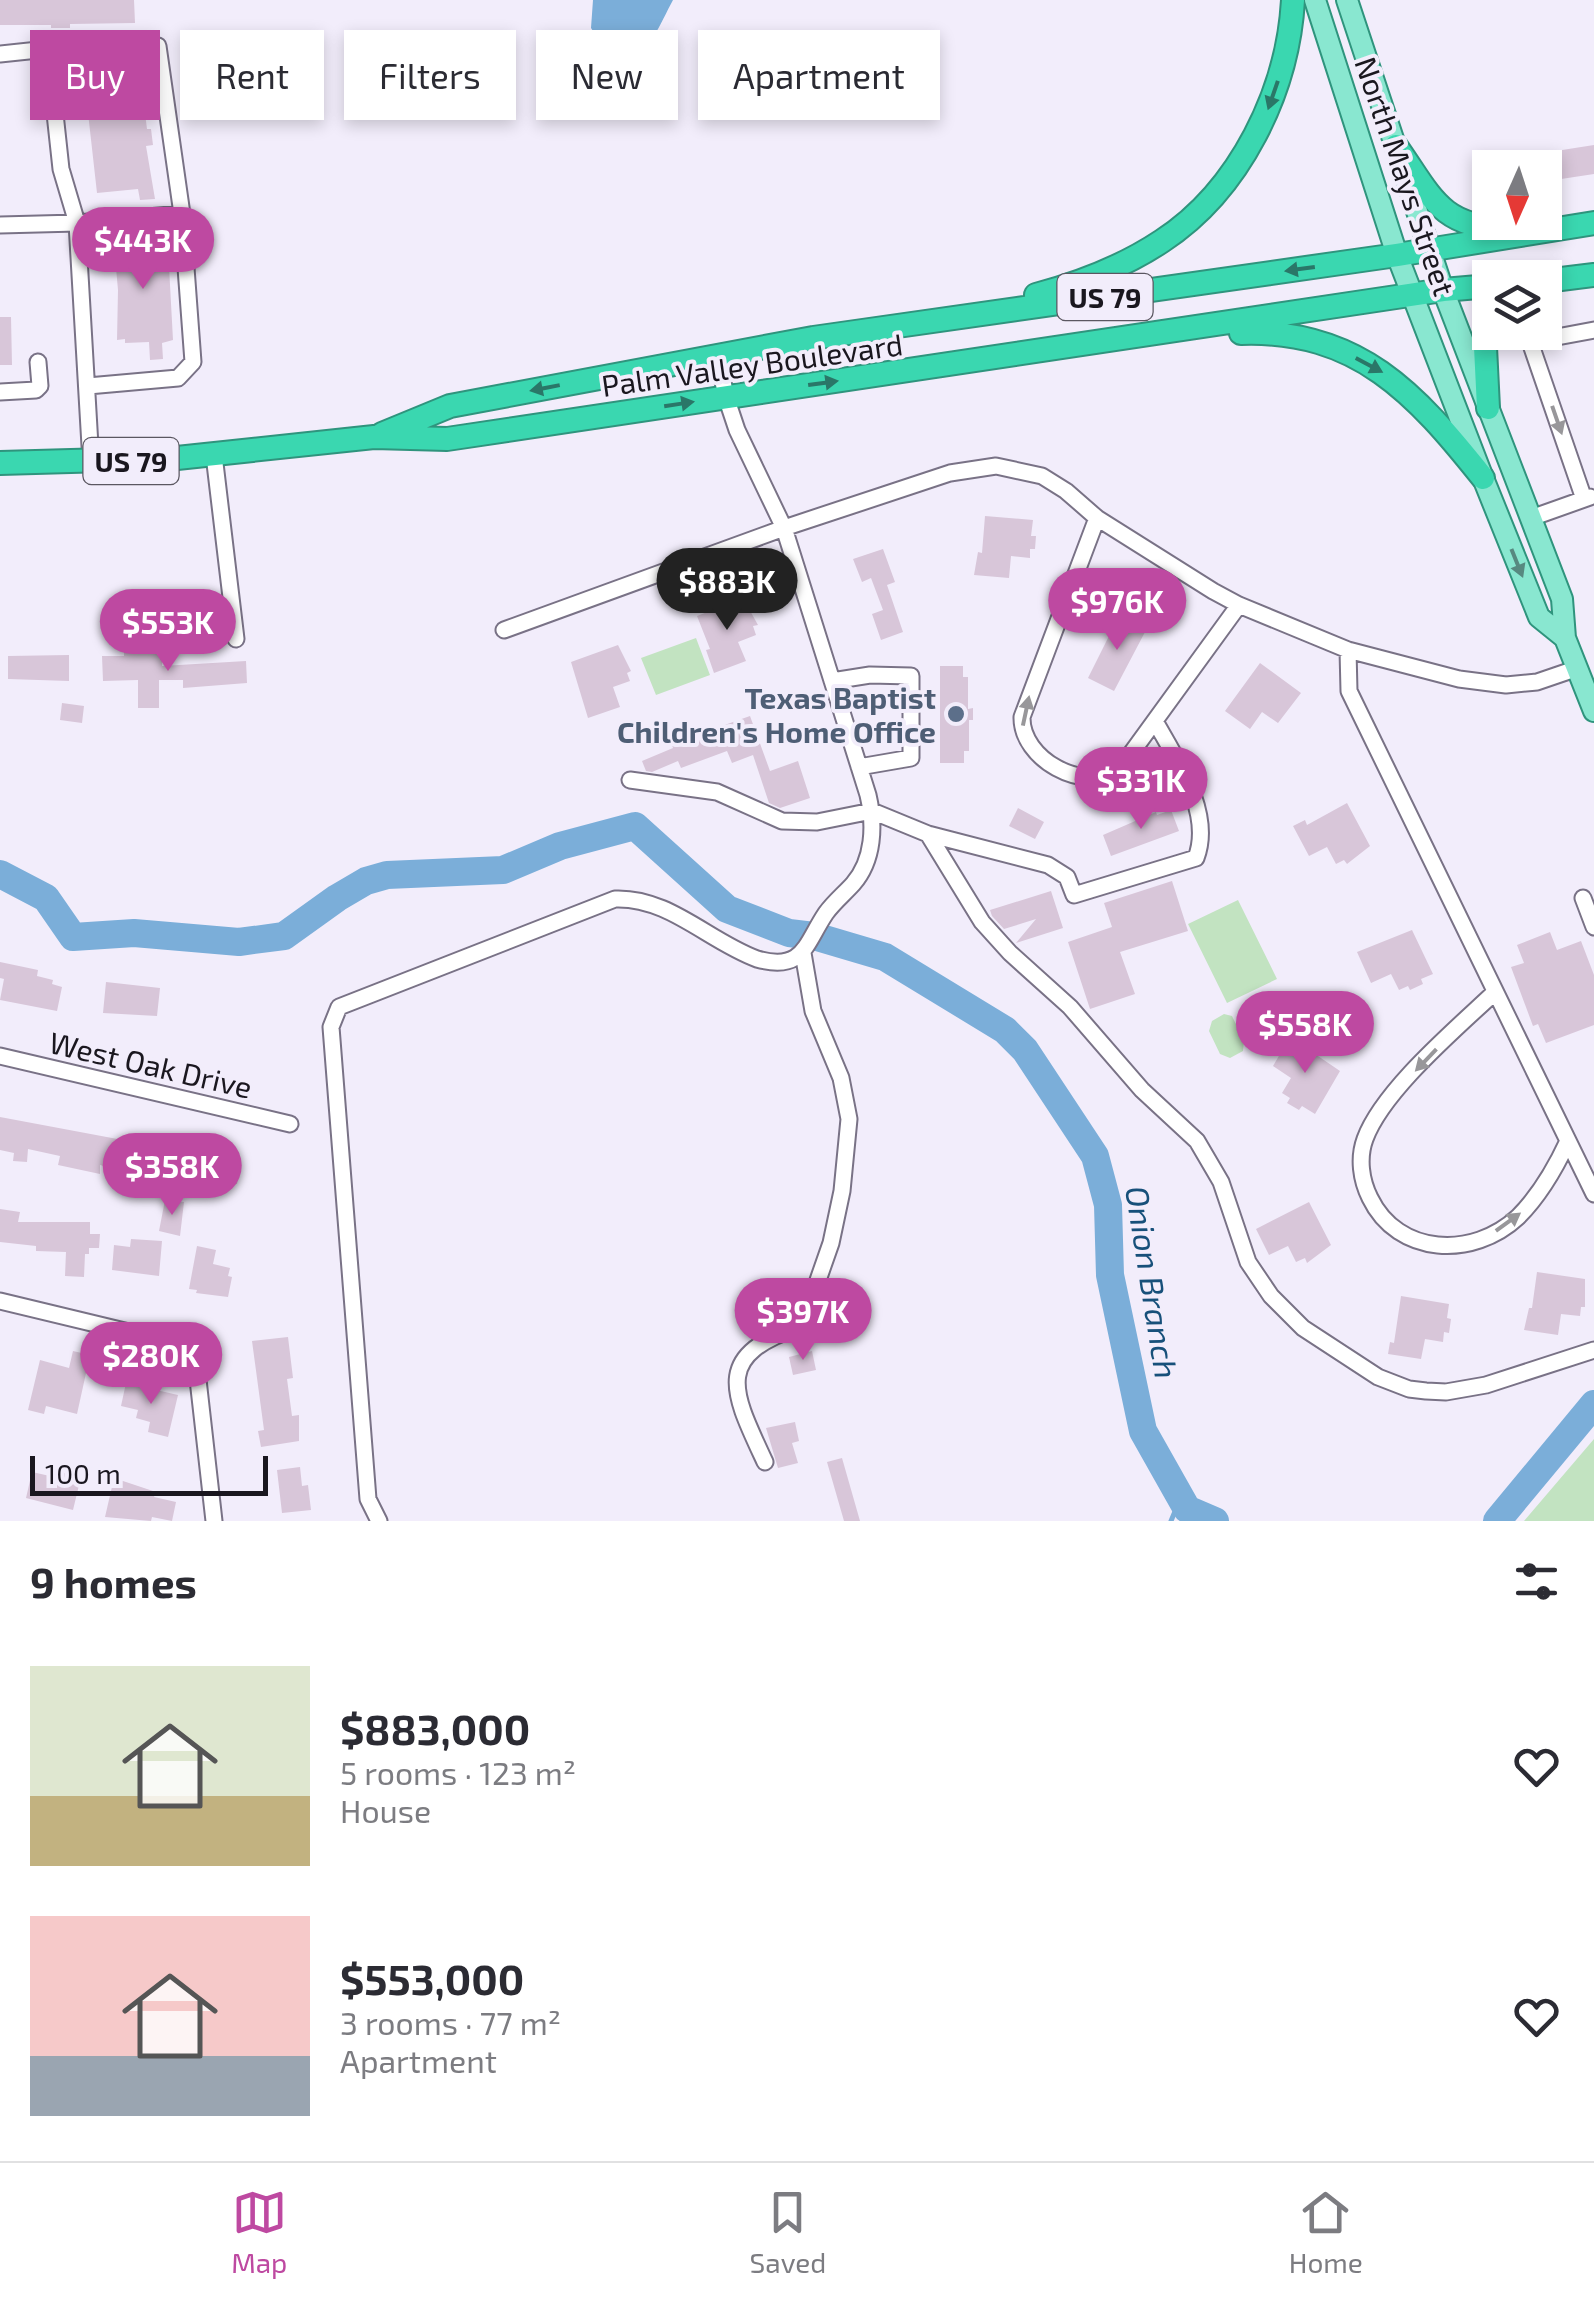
<!DOCTYPE html>
<html lang="en">
<head>
<meta charset="utf-8">
<style>
  :root { --surface:#fff; --page:#f7f7f7; --text:#2b2b33; --muted:#7c7c81; --line:#e1e1e2; --accent:#be49a1 }
  body { margin:0; font-family:"Exo 2",sans-serif; background:var(--page); color:var(--text); height:100vh; display:flex; flex-direction:column; font-size:38px; white-space:nowrap }
  * { box-sizing:border-box; margin:0 }
  p { font-size:32px; color:var(--muted) }
  .icon { flex:none; width:55px; height:55px; fill:none; stroke:currentColor; stroke-width:2; stroke-linecap:round; stroke-linejoin:round }
  .map { position:relative; height:1521px; overflow:hidden }
  .drawer { display:flex; flex-direction:column; background:var(--surface); flex:1 }
  .drawer>* { flex:none }
  .hud { position:absolute; left:30px; top:30px; width:1000px; height:90px; display:flex; gap:20px }
  .needle { width:65px; rotate:183deg }
  .tools { position:absolute; left:1472px; top:150px; display:grid; gap:20px }
  .tools a { display:grid; place-items:center; width:90px; height:90px; border-radius:0px; background:var(--surface); box-shadow:0 5px 15px #0003; font-size:50px }
  .scale { position:absolute; left:30px; bottom:25px; width:238px; box-sizing:border-box; padding-left:10px; border:5px solid #1a171f; border-top:0; font-size:28px; line-height:35px; white-space:nowrap; color:#1a171f; -webkit-text-stroke:8px #f2edfb; paint-order:stroke }
  .price { position:absolute; translate:-50% -85px; padding:0 22px; border-radius:35px; background:var(--accent); color:#fff; font-size:32px; line-height:65px; filter:drop-shadow(0 2px 5px #0008) }
  .price::after { content:''; position:absolute; left:50%; top:60px; width:30px; height:22px; margin-left:-15px; background:inherit; clip-path:polygon(0 0,100% 0,50% 100%) }
  .price.active { background:#222; color:#fff }
  ul { padding:0; list-style:none }
  li { display:flex; align-items:center; gap:30px; height:250px; padding:0 30px }
  li span { display:grid; place-items:center; flex:none; width:280px; height:200px; border-radius:0px; color:#555 }
  li>.icon { margin-inline-start:auto }
  span .icon { width:120px; height:120px; fill:#fffc; stroke-width:1 }
  li b { font-size:42px }
  h2 { display:flex; justify-content:space-between; align-items:center; height:120px; padding:0 30px; font-size:42px }
  .pill { padding:0 35px; border-radius:0px; background:var(--surface); box-shadow:0 5px 15px #0003; font-size:35px; line-height:90px }
  .pill.active { background:var(--accent); color:#fff }
  .tabs { display:flex; justify-content:space-around; align-items:center; height:140px; border-top:2px solid var(--line); background:var(--surface); font-size:28px; color:var(--muted) }
  .tabs a { display:grid; justify-items:center; gap:5px }
  .tabs .active { color:var(--accent) }
  .map>svg:first-child { display:block }
  .green { fill:#c2e3c1 }
  .water { fill:#7baed9 }
  .lines { fill:none; stroke-linecap:round; stroke-linejoin:round }
  .stream { stroke:#7baed9; stroke-width:5 }
  .river { stroke:#7baed9; stroke-width:28 }
  .building { fill:#d8c6d9 }
  .minor-casing { stroke:#797286; stroke-width:19 }
  .major-casing { stroke:#2f947d; stroke-width:24 }
  .highway-casing { stroke:#2f947d; stroke-width:26 }
  .minor { stroke:#fff; stroke-width:15 }
  .major { stroke:#89e7d0; stroke-width:20 }
  .highway { stroke:#3ad7b0; stroke-width:22 }
  .oneway { fill:#2a7768 }
  .oneway2 { fill:#98979a }
  .oneway3 { fill:#578980 }
  .service-dot { fill:#5c6f8a; stroke:#f2edfb; stroke-width:4 }
  .labels { text-anchor:middle; dominant-baseline:central; stroke-width:8; stroke-linejoin:round; paint-order:stroke }
  .shield { fill:#f2edfb; stroke:#5b5761; stroke-width:2.5 }
  .shield-label { font-size:28px; font-weight:bold; fill:#1a171f }
  .street-label { font-size:30px; fill:#1a171f; stroke:#f2edfb }
  .service-label { font-size:30px; font-weight:bold; fill:#4e5e75; stroke:#f2edfb; text-anchor:end }
  .water-label { font-size:32px; font-style:italic; fill:#17507a; stroke:#f2edfb }
</style>
</head>
<body>
<div class="map">
<svg width="1594" height="1521" viewBox="0 0 1594 1521">
  <rect width="100%" height="100%" fill="#f2edfb"/>
  <path class="green" d="M696,638L710,675L656,695L641,658Z
    M1238,900L1277,979L1227,1003L1188,924Z
    M1224,1014L1232,1016L1244,1041L1243,1051L1230,1058L1220,1054L1209,1031L1212,1021Z
    M1594,1439V1521H1524Z"/>
  <path class="water" d="M593,0H673C659,25 646,67 611,58L591,28Z"/>
  <g class="lines">
    <path class="stream" d="M1171,1521L1181,1497"/>
    <path class="river" d="M0,874L46,898L73,937L134,933L239,942L284,936L337,898L366,881L387,875L503,870L560,846L635,826L727,909L789,933L814,936L885,957L1005,1030L1025,1050L1095,1156L1108,1205L1110,1275L1143,1431L1187,1509L1215,1521
      M1497,1521L1594,1404"/>
  </g>
  <path class="building" d="M0,0H134L135,23L70,24V28H51V25H0Z
    M128,72L129,82L141,81L147,129H151L153,145L146,146L155,199L140,200L138,189L97,193L86,95H82L80,80Z
    M1594,145V174L1548,181L1543,153Z
    M155,232V248H168L173,340L162,343L163,359L150,360L149,342L125,343V339L117,340L118,290L113,234Z
    M0,317H11L12,365H0Z
    M985,516L1033,520L1031,536H1036L1035,549H1030V558L1011,556L1009,578L974,575L978,552L982,553Z
    M883,549L895,582L887,585L903,632L881,640L872,614L883,610L871,578L862,582L853,559Z
    M743,598L758,625L753,626L756,635L738,642L746,661L714,673L706,650L710,649L697,616Z
    M1125,616L1143,625L1141,630L1145,632L1114,691L1088,678L1118,618L1123,620Z
    M618,645L631,671L627,673L630,681L613,687L620,707L588,718L571,662Z
    M124,652H162V666L246,661L247,683L183,688V680H159V708H138V680L103,681L102,656H124Z
    M69,655V681L8,679V656Z
    M1260,663L1301,693L1278,723L1262,712L1250,729L1225,711Z
    M940,666H963V677H968V709L973,708V720H969V751H964V763H940Z
    M62,703L84,706L82,723L60,720Z
    M750,716L770,771L798,761L810,798L780,808L769,803L753,755L732,763L727,751L681,768L678,761L652,772L646,771L642,761L673,748L671,742L685,738L683,733L697,728L699,734Z
    M1347,803L1370,846L1347,864L1344,860L1336,864L1327,847L1309,856L1293,826L1305,820L1307,825Z
    M1018,808L1044,822L1035,839L1009,826Z
    M1171,810L1179,831L1111,856L1103,835L1156,812L1157,815Z
    M1172,881L1188,931L1120,952L1135,994L1090,1009L1068,942L1112,927L1104,903Z
    M1051,891L1063,928L1016,943L1036,919L1004,929L992,916L990,910Z
    M1412,930L1433,974L1421,979L1423,984L1410,990L1408,986L1399,990L1391,974L1371,983L1357,952Z
    M1550,932L1557,950L1581,941L1594,975V1025L1546,1043L1538,1024L1533,1026L1511,967L1524,963L1517,945Z
    M0,962L38,970L37,976L53,980L52,984L62,987L57,1011L0,1000L4,979L0,978Z
    M106,982L160,988L157,1016L103,1013Z
    M1290,1037L1340,1071L1315,1114L1302,1106L1299,1110L1287,1103L1290,1098L1282,1093L1291,1078L1273,1066Z
    M0,1117L160,1147L152,1184L129,1179L130,1172L100,1165V1174L58,1165L60,1156L28,1149L27,1162L13,1161L14,1153L0,1150Z
    M187,1152L241,1163L237,1184H219L218,1192L201,1189L203,1181L182,1177Z
    M165,1200L184,1202L180,1236L159,1231Z
    M1309,1202L1331,1245L1307,1263L1305,1258L1296,1262L1288,1246L1269,1255L1256,1229Z
    M0,1209L20,1212L18,1222H90V1234H100L99,1248H89V1254H85L84,1277L65,1276L66,1252L36,1251V1246L0,1242Z
    M131,1239L162,1241L159,1276L112,1270L114,1245L130,1247Z
    M197,1246L216,1250L213,1264L230,1268L228,1276L232,1277L228,1297L196,1293L197,1290L189,1289Z
    M1537,1272L1585,1279V1307H1581L1580,1316L1561,1314L1558,1335L1524,1330L1529,1308H1532Z
    M1401,1296L1449,1304L1447,1318L1451,1319L1449,1333L1444,1332L1443,1342L1425,1339L1421,1359L1388,1354L1390,1342L1394,1343Z
    M288,1337L293,1378L287,1379L292,1416L299,1415V1441L261,1447L258,1431L264,1430L252,1341Z
    M73,1351L90,1355L77,1414L46,1406L44,1414L28,1410L40,1360L69,1368Z
    M812,1351L816,1370L793,1375L789,1357Z
    M126,1383L178,1395L168,1437L148,1432L150,1422L136,1418L138,1410L121,1406Z
    M795,1422L799,1441L792,1443L798,1463L778,1468L766,1428Z
    M842,1458L860,1521H844L827,1462Z
    M300,1467L302,1486L308,1485L311,1510L282,1513L277,1470Z
    M32,1472L59,1478L61,1472L81,1477L73,1510L26,1498Z
    M114,1478L156,1492L154,1497L176,1502L172,1521L152,1517L151,1521L105,1517Z"/>
  <g class="lines">
    <defs>
      <path id="minor" d="M48,49L61,169L77,223L182,214
        M0,54L76,46H158L182,214L193,362L178,378L88,386
        M0,225L77,223L91,463
        M0,392L36,390L40,386L38,362
        M214,455L236,639
        M1584,499L1530,342L1594,330
        M1097,518L1022,717C1021,759 1083,793 1119,770L1239,605
        M1531,518L1590,497
        M504,630L784,528L950,473L996,466L1042,476L1066,491L1097,518L1213,591L1239,605L1348,650L1459,679L1506,685L1537,682L1578,668
        M1348,650L1349,691L1594,1194
        M832,681L870,675L911,676V758L859,767
        M630,780L717,792L782,821L817,822L872,811L928,834L1048,865L1067,877L1074,895L1196,858C1213,814 1178,762 1156,723
        M928,834L982,922L1010,953L1070,1007L1142,1090L1197,1141L1221,1182L1248,1262L1271,1296L1303,1328L1378,1377L1409,1389L1426,1391L1446,1392L1486,1385L1594,1350
        M1583,898L1594,927
        M1495,992C1457,1028 1383,1090 1365,1139C1358,1158 1361,1180 1370,1198C1398,1256 1473,1259 1518,1217C1540,1195 1555,1169 1568,1141
        M0,1056L290,1124
        M0,1301L187,1346L195,1353L214,1521
        M765,1462C732,1391 712,1355 802,1326L831,1243L842,1191L849,1119L841,1078L813,1011L803,953
        M379,1521L368,1499L331,1027L339,1007L615,899C669,897 708,941 757,959C804,972 805,944 826,913C834,902 844,894 853,884C874,860 875,825 868,795L784,528L737,430L726,397L718,356"/>
      <path id="major" d="M1315,0L1397,255L1483,478L1539,617L1565,638
        M1347,0L1443,290L1562,599L1565,638L1594,711"/>
      <path id="highway" d="M1396,146C1430,194 1440,228 1505,228
        M1545,281L1594,275
        M1036,295C1081,283 1123,267 1162,241C1240,190 1288,91 1293,0
        M1241,333C1358,329 1416,394 1483,478
        M1488,408L1485,347L1490,322
        M382,434L450,406L813,338L1397,255L1594,223
        M0,463L177,458L374,437L447,439L1443,290L1490,286"/>
    </defs>
    <use href="#minor" class="minor-casing"/>
    <use href="#major" class="major-casing"/>
    <use href="#highway" class="highway-casing"/>
    <use href="#minor" class="minor"/>
    <use href="#major" class="major"/>
    <use href="#highway" class="highway"/>
  </g>
  <defs><path id="oneway-solid" d="M-6-.8H1V-3.2L6.5 0L1 3.2V.8H-6Z" transform="scale(2.5)"/></defs>
  <g class="oneway">
    <use href="#oneway-solid" transform="translate(1273 95) rotate(109)"/>
    <use href="#oneway-solid" transform="translate(1300 269) rotate(172)"/>
    <use href="#oneway-solid" transform="translate(1369 365) rotate(28)"/>
    <use href="#oneway-solid" transform="translate(823 383) rotate(-8)"/>
    <use href="#oneway-solid" transform="translate(545 388) rotate(169)"/>
    <use href="#oneway-solid" transform="translate(679 404) rotate(-9)"/>
  </g>
  <g class="oneway2">
    <use href="#oneway-solid" transform="translate(1557 420) rotate(71)"/>
    <use href="#oneway-solid" transform="translate(1026 711) rotate(-78)"/>
    <use href="#oneway-solid" transform="translate(1426 1060) rotate(134)"/>
    <use href="#oneway-solid" transform="translate(1508 1222) rotate(-36)"/>
  </g>
  <use class="oneway3" href="#oneway-solid" transform="translate(1517 563) rotate(68)"/>
  <circle class="service-dot" cx="956" cy="714" r="10"/>
  <g class="labels">
    <g class="shield">
      <rect x="1057.5" y="274" width="95" height="46" rx="8"/>
      <rect x="83.5" y="438" width="95" height="46" rx="8"/>
    </g>
    <g class="shield-label">
      <text x="1105" y="297">US 79</text>
      <text x="131" y="461">US 79</text>
    </g>
    <g class="street-label">
      <text transform="translate(1406 176) rotate(71)">North Mays Street</text>
      <text transform="translate(752 364) rotate(-8)">Palm Valley Boulevard</text>
      <text transform="translate(151 1064) rotate(13)">West Oak Drive</text>
    </g>
    <g class="service-label">
      <text x="936" y="697">Texas Baptist<tspan x="936" dy="34">Children's Home Office</tspan></text>
    </g>
    <g class="water-label">
      <text transform="translate(1153 1282) rotate(81)">Onion Branch</text>
    </g>
  </g>
</svg>
<div class="tools">
<a><svg class="needle" viewBox="-14 -14 28 28"><path d="M0-13l5 13h-10z" fill="#e53935"/><path d="M0 13l5-13h-10z" fill="#7c7c81"/></svg></a>
<a><svg class="icon" aria-label="layers" viewBox="0 0 24 24"><path d="M12 4l9 5-9 5-9-5zM3 14l9 5 9-5"/></svg></a>
</div>
<div class="scale">100 m</div>
<b class="price" style="left:143px;top:292px">$443K</b>
<b class="price active" style="left:727px;top:633px">$883K</b>
<b class="price" style="left:1117px;top:653px">$976K</b>
<b class="price" style="left:168px;top:674px">$553K</b>
<b class="price" style="left:1141px;top:832px">$331K</b>
<b class="price" style="left:1305px;top:1076px">$558K</b>
<b class="price" style="left:172px;top:1218px">$358K</b>
<b class="price" style="left:803px;top:1363px">$397K</b>
<b class="price" style="left:151px;top:1407px">$280K</b>
<div class="hud">
<a class="pill active">Buy</a>
<a class="pill">Rent</a>
<a class="pill">Filters</a>
<a class="pill">New</a>
<a class="pill">Apartment</a>
</div>
</div>
<section class="drawer">
<h2>9 homes<svg class="icon" aria-label="filters" viewBox="0 0 24 24"><path d="M4 7h16M4 17h16"/><circle cx="9" cy="7" r="2"/><circle cx="15" cy="17" r="2"/></svg></h2>
<ul>
<li><span style="background:linear-gradient(#dfe7d0 65%,#c2b280 0)"><svg class="icon" aria-label="home" viewBox="0 0 24 24"><path d="M3 11l9-7 9 7M6 9v11h12V9"/></svg></span><div><b>$883,000</b><p>5 rooms · 123 m²</p><p>House</p></div><svg class="icon" aria-label="heart" viewBox="0 0 24 24"><path d="M12 20l-8-8c-3-5 5-10 8-4 3-6 11-1 8 4z"/></svg></li>
<li><span style="background:linear-gradient(#f6c9c9 70%,#9aa5b1 0)"><svg class="icon" aria-label="home" viewBox="0 0 24 24"><path d="M3 11l9-7 9 7M6 9v11h12V9"/></svg></span><div><b>$553,000</b><p>3 rooms · 77 m²</p><p>Apartment</p></div><svg class="icon" aria-label="heart" viewBox="0 0 24 24"><path d="M12 20l-8-8c-3-5 5-10 8-4 3-6 11-1 8 4z"/></svg></li>
</ul>
</section>
<nav class="tabs">
<a class="active"><svg class="icon" aria-label="map" viewBox="0 0 24 24"><path d="M3 6l6-2 6 2 6-2v14l-6 2-6-2-6 2zM9 4v14M15 6v14"/></svg>Map</a>
<a><svg class="icon" aria-label="saved" viewBox="0 0 24 24"><path d="M7 4h10v16l-5-4-5 4z"/></svg>Saved</a>
<a><svg class="icon" aria-label="home" viewBox="0 0 24 24"><path d="M3 11l9-7 9 7M6 9v11h12V9"/></svg>Home</a>
</nav>
</body>
</html>
